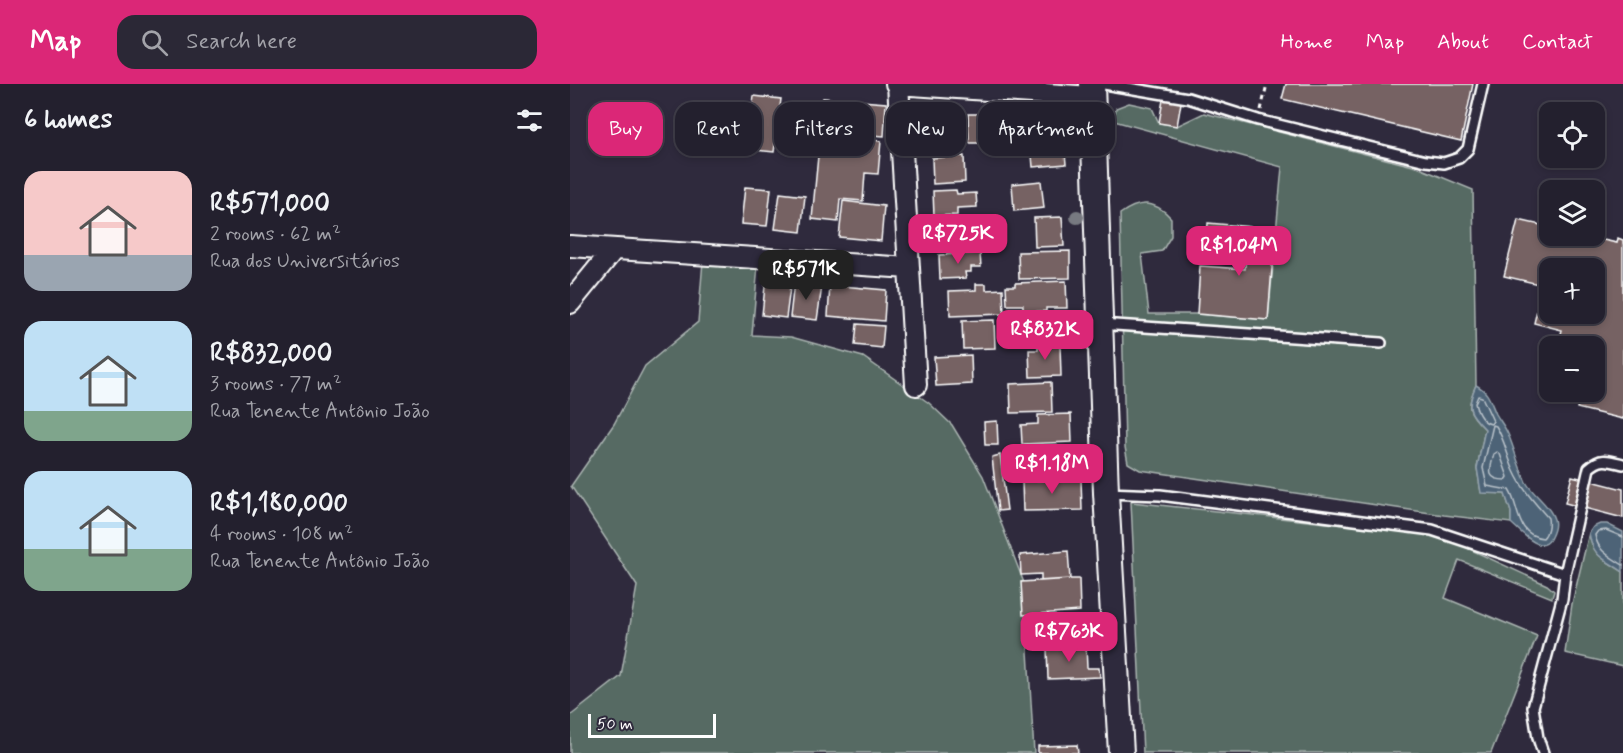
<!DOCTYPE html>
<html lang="en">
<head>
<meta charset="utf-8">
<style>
  :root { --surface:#23202e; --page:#2b2836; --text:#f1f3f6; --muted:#a3a3aa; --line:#403e4a; --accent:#db2777 }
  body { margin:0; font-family:Mynerve,sans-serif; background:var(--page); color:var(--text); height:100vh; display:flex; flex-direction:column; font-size:22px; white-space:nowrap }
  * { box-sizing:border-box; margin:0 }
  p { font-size:20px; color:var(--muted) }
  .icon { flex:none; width:33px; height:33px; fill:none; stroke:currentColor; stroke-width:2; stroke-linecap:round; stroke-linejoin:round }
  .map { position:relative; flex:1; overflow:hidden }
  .panel { display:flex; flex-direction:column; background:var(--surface); width:570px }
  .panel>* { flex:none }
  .guide { position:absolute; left:18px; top:18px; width:570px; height:54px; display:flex; gap:12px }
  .buttons { position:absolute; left:969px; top:18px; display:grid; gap:12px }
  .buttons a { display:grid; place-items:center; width:66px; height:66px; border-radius:12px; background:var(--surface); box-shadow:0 3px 9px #0003,0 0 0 2px var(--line); font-size:30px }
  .scale { position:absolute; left:18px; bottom:15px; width:128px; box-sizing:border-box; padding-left:6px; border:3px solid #fff; border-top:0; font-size:16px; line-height:21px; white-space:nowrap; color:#fff; -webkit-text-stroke:4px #2f2a3d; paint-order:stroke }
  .price { position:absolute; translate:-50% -51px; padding:0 14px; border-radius:12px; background:var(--accent); color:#fff; font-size:20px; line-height:39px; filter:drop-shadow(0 2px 3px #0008) }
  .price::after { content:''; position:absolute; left:50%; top:36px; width:18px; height:14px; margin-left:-9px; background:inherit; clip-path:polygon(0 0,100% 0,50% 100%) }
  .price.on { background:#222; color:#fff }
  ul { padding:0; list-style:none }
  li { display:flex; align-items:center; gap:18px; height:150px; padding:0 24px }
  li span { display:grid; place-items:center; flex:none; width:168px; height:120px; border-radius:18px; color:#555 }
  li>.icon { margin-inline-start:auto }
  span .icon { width:72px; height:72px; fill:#fffc; stroke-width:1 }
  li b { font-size:26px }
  h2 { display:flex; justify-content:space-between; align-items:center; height:72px; padding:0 24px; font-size:26px }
  .chip { padding:0 21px; border-radius:18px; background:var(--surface); box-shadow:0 3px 9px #0003,0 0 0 2px var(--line); font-size:21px; line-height:54px }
  .chip.on { background:var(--accent); color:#fff }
  header { display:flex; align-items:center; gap:36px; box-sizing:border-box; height:84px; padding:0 30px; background:var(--accent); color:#fff }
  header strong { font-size:28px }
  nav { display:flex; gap:33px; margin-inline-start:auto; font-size:21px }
  .search { width:420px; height:54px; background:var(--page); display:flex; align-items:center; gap:15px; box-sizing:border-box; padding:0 21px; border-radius:18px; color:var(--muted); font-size:22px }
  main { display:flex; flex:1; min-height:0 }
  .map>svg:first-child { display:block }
  .green { fill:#566a63; stroke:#aab4b1; stroke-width:1.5 }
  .water { fill:#4d6477; stroke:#94a2ad; stroke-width:1.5 }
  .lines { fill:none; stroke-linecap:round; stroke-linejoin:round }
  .shore { stroke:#b8c1c9; stroke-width:1.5 }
  .building { fill:#766263; stroke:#fff; stroke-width:1.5; fill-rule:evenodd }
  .service-casing { stroke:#fff; stroke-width:14 }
  .minor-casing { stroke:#fff; stroke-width:24 }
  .tertiary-casing { stroke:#fff; stroke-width:28 }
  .path { stroke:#fff; stroke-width:3; stroke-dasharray:4.5 4.5; stroke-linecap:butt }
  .service { stroke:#2f2a3d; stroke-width:9 }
  .minor { stroke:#2f2a3d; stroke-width:20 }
  .tertiary { stroke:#2f2a3d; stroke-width:24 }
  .tree { fill:#787a81 }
</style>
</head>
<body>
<header>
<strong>Map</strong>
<div class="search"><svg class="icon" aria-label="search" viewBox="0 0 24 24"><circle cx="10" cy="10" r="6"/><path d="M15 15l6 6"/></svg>Search here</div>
<nav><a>Home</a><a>Map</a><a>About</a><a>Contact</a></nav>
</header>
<main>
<section class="panel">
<h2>6 homes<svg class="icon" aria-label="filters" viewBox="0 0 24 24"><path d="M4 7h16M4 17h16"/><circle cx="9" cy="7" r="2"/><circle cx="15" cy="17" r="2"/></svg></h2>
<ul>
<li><span style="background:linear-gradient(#f6c9c9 70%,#9aa5b1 0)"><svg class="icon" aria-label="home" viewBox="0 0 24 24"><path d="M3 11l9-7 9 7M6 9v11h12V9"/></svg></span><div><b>R$571,000</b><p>2 rooms · 62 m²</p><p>Rua dos Universitários</p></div></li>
<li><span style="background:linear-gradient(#bfe0f5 75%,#7fa58c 0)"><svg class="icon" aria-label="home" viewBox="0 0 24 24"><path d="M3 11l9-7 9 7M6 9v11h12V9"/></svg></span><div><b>R$832,000</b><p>3 rooms · 77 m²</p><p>Rua Tenente Antônio João</p></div></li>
<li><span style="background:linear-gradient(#bfe0f5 65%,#7fa58c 0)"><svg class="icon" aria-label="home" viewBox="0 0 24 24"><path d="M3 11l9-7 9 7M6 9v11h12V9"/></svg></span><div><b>R$1,180,000</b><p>4 rooms · 108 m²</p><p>Rua Tenente Antônio João</p></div></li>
</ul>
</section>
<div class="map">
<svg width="1053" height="669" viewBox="0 0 1053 669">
  <rect width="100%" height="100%" fill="#2f2a3d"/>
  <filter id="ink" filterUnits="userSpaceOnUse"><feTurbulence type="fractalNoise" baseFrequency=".0167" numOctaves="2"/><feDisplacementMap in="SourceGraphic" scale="12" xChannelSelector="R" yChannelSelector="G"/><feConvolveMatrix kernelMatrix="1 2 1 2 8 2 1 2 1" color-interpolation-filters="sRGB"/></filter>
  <g filter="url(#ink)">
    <path class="green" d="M559,19L582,24L589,39L607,42L634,29L847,83L903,106L906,301C896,323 897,328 915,345L907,384L911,408L935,410L941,428V439L874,431L570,386L558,379L555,363L550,130C569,116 585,116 601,134V152L592,167L572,170L579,230H627L698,236L712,83L544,37L546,24Z
      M133,177L188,181L182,251L221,253L293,273L359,319L382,341L413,392L454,499L464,669H0V632L51,592L67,502L1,402L44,340L75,282L128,238Z
      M561,418L869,451L977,501L984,507L982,514L889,476L875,514L967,552L921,669H573Z
      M1019,449C1023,473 1034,475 1053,488V582L995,569L1002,520Z"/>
    <path class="water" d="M906,301C919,308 920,317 926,330C930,337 935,343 938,350C945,366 948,382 956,398C963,411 980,421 984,435C986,441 984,447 981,453C973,473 950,447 941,439V428L935,410L911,409L907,384L915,345C898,328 896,324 906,301Z
      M1030,440H1037L1053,448V488C1034,474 1023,474 1019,449L1023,443Z"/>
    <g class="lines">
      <path class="shore" d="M908,312L912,313L923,337L921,340C912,338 907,328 905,319Z
        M923,341L926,342C935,356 937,372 944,387C952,405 965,419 978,434C979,440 978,449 973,454C945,451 950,423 939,406L917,402L913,384Z
        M927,368L930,370L938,393L936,396C915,396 920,386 924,370Z
        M1053,453L1036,446L1028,447L1025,451C1028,468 1040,472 1053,481"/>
    </g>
    <path class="building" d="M716,0H903L891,57L712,15Z
      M594,10L612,13L607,42L589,39Z
      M184,12L211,15L204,68L177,65Z
      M253,14L316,19L314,52L251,47Z
      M218,25L245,27L242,70L214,68Z
      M398,30H424L425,59H399Z
      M457,34L458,67L435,68L433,35Z
      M492,34L496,80L463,83L459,36Z
      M377,38V61H363L362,39Z
      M377,46H390V60L377,61Z
      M250,51L311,57L308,90L295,89L293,117L270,115L268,138L242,135Z
      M394,72L395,98L363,100L362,74Z
      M471,97L474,124L444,127L442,100Z
      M175,103L201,105L197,142L171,140Z
      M386,106L387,110L406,109L407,123L387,124V131L364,132L363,107Z
      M210,109L235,112L231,148L205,145Z
      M273,117L314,122L311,157L269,153Z
      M492,133L494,162L465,163L464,134Z
      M395,135L397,165L367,166L365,136Z
      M948,136L980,143V152H1015L1047,159L1048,154L1053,156V335L1007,324L1011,308H1024V262H988L992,246L964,239L973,201L934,192ZM980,184H1024V230H980Z
      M638,139L705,145L698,236L627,230L630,182L675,185L677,156L637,153Z
      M500,167V194L449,195L448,168Z
      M410,169L411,183H401V188H395L396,194L370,195L369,171Z
      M196,193L221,196L216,234L192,231Z
      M496,197L497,224H476V227L453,228V221H437L436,202H445V199Z
      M224,198L252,202L247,236L220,233Z
      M406,200H416V206L433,205L434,230L380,232L379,207L406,206Z
      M260,201L316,206L314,237L258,232Z
      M504,230L505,256L462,257L461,231Z
      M424,236L425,264L393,265L392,237Z
      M287,240L314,242L312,264L285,261Z
      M468,261H490L491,292L460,293L459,266H468Z
      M401,271L402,300L366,302L364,273Z
      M481,298L482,328L441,329L440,300Z
      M501,330L502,358L452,360L451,341L468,340V331Z
      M427,337L428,361H415L414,338Z
      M510,363L512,388L452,391L451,366Z
      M430,371L437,426L428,427L422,373Z
      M1002,392L1053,405V434L995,419Z
      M511,395L512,426L453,427L452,397Z
      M498,467L500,495L471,497V490L451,491L450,471Z
      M500,495H509L510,527L453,531L451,498Z
      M516,562L517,584H529L530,593L478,595L477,564Z
      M507,661L508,669H468V662Z"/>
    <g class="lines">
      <defs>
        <path id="service" d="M534,0L618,14L688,36L856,77L874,79L889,74L898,65L913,0
          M530,240L811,259
          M536,409L590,411L862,446L995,490
          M973,669L968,654L963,623L992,515L995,490L1019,384C1031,373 1038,376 1053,380"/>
        <path id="minor" d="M326,0L522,13
          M328,0L346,301
          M0,162L339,184
          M0,219L44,165"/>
        <path id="tertiary" d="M522,0L536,409L551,669"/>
      </defs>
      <use href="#service" class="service-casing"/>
      <use href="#minor" class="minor-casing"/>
      <use href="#tertiary" class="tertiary-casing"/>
      <path class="path" d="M691,26L697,0"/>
      <use href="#service" class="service"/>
      <use href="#minor" class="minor"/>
      <use href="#tertiary" class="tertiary"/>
    </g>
    <circle class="tree" cx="507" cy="133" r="7"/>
  </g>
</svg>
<div class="buttons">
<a><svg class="icon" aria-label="locate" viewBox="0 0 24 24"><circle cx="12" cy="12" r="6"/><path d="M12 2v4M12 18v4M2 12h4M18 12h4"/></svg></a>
<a><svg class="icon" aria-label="layers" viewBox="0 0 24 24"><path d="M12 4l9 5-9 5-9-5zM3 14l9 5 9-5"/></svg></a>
<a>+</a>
<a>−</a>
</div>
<div class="scale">50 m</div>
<b class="price" style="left:388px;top:181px">R$725K</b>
<b class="price" style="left:669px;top:193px">R$1.04M</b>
<b class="price on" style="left:236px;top:217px">R$571K</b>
<b class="price" style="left:475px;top:277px">R$832K</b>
<b class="price" style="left:482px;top:411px">R$1.18M</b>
<b class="price" style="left:499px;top:579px">R$763K</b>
<div class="guide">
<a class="chip on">Buy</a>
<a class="chip">Rent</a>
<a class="chip">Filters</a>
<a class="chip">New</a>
<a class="chip">Apartment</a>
</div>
</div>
</main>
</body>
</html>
